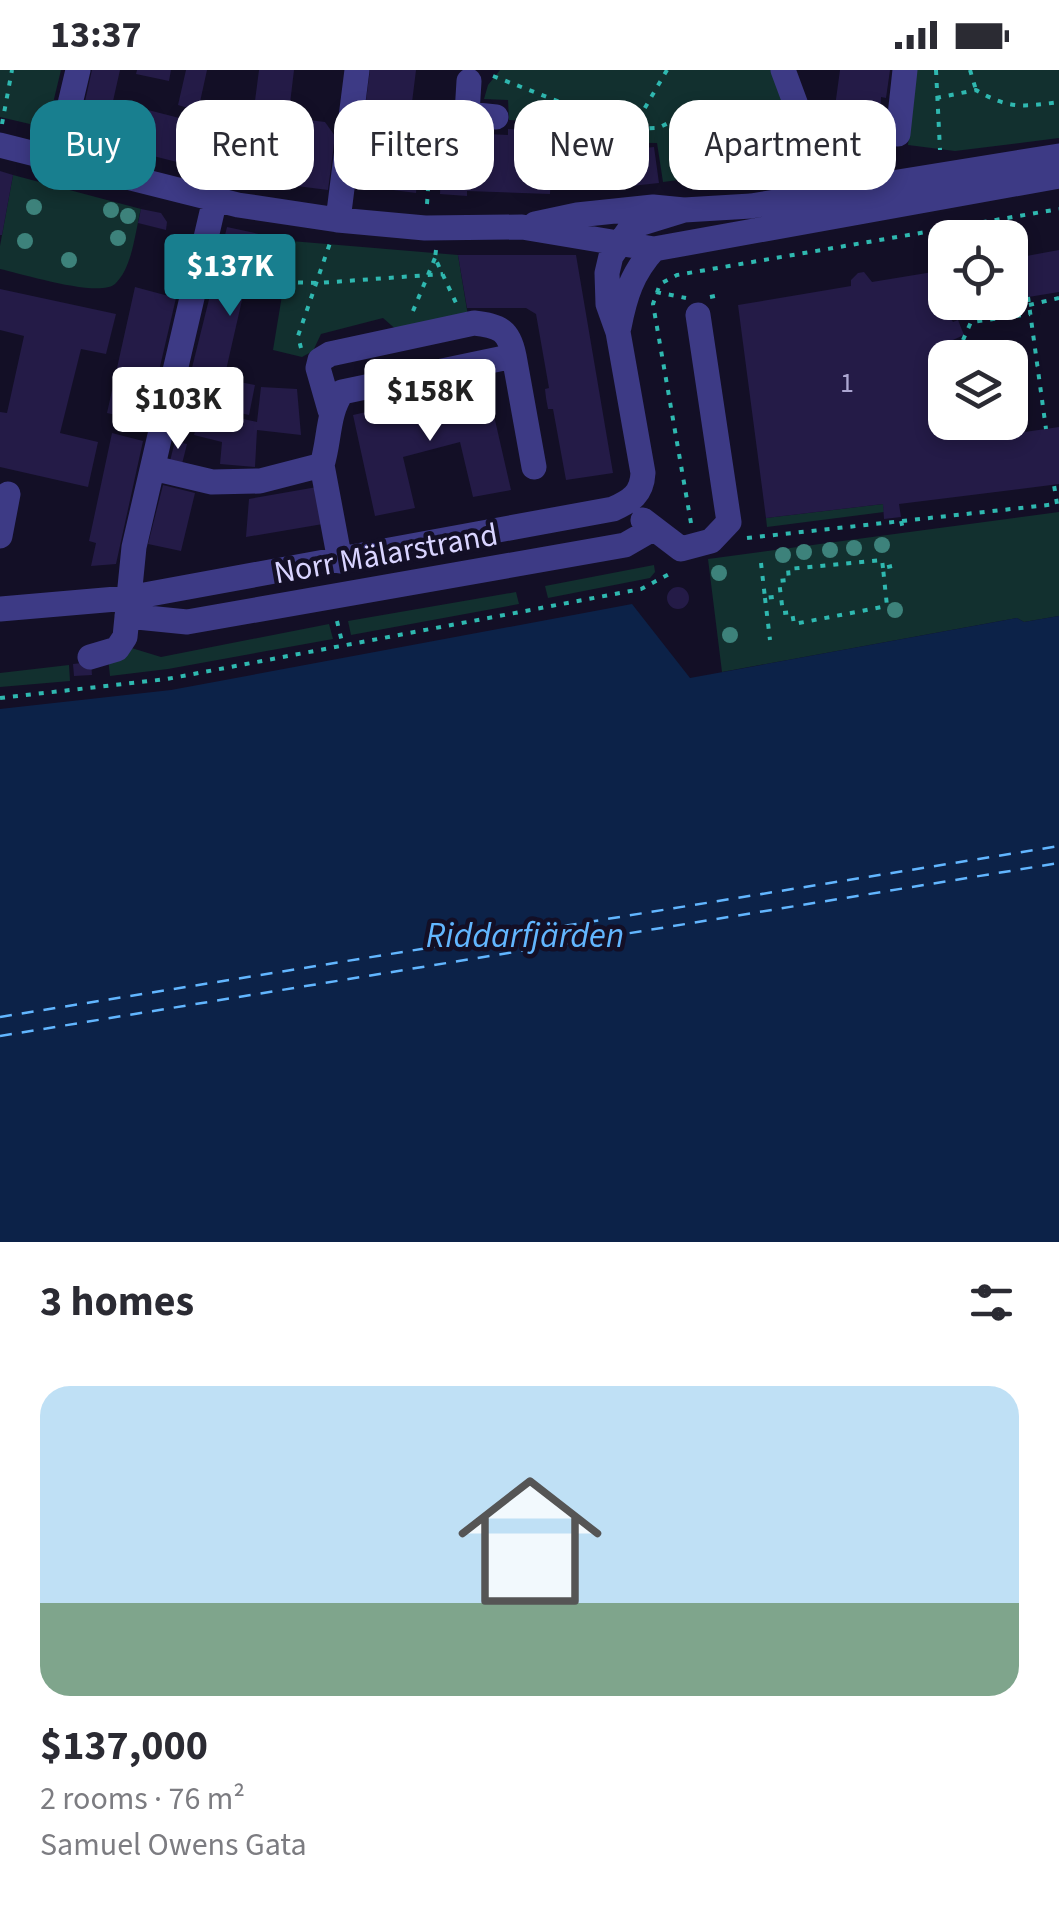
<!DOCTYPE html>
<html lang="en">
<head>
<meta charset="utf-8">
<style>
  :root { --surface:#fff; --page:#f2f2f3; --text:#2b2b33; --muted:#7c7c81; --line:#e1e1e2; --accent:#187f8f }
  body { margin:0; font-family:"Source Sans 3",sans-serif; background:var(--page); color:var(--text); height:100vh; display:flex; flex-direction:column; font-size:38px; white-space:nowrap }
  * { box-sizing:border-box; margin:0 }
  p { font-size:32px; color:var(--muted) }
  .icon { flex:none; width:55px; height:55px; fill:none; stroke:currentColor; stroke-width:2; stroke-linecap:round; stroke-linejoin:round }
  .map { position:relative; height:1172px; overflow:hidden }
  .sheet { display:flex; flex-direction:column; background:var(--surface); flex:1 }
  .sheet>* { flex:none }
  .hud { position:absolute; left:30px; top:30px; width:1000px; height:90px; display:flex; gap:20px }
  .buttons { position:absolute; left:928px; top:150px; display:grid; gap:20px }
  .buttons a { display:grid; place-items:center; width:100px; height:100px; border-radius:20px; background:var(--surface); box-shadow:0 5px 15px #0003; font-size:50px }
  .price { position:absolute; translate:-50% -85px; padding:0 22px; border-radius:10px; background:#fff; color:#222; font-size:32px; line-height:65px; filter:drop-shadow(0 2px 5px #0008) }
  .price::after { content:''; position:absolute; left:50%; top:60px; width:30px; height:22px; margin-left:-15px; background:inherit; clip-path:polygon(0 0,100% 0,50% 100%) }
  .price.on { background:var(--accent); color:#fff }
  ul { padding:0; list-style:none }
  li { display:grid; align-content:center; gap:20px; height:530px; padding:0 40px }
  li+li { border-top:2px solid var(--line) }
  li span { display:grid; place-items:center; height:310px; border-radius:30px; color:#555 }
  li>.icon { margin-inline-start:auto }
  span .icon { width:180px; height:180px; fill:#fffc; stroke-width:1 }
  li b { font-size:42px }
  h2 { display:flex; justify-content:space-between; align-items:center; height:120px; padding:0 40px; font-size:42px }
  .pill { padding:0 35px; border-radius:30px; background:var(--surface); box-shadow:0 5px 15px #0003; font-size:35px; line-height:90px }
  .pill.on { background:var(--accent); color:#fff }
  .status { display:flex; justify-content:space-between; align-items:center; height:70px; padding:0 50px; background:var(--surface); direction:ltr }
  .status svg { height:28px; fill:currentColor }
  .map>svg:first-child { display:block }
  .green { fill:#12302f }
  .water { fill:#0c2248 }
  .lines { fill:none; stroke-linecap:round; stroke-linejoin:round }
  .ferry { stroke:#62b6ff; stroke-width:2.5; stroke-dasharray:12 10; stroke-linecap:butt }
  .building { fill:#241b47 }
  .path { stroke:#2fb8b0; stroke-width:4; stroke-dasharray:5 8; stroke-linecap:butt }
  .minor { stroke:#3d3a85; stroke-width:25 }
  .tree { fill:#3d827b }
  .labels { text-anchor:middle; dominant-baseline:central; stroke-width:9; stroke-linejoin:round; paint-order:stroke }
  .number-label { font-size:28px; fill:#aca6d1 }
  .street-label { font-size:32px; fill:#d9d4ff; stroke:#130f26 }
  .water-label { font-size:35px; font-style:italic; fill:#62b6ff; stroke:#130f26 }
</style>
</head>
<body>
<div class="status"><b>13:37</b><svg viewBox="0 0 49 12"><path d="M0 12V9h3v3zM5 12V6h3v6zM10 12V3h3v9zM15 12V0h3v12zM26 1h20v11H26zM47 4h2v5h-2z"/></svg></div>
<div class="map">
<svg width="1059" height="1172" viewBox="0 0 1059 1172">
  <rect width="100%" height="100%" fill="#130f26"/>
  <path class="green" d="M0,0H61L47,58L0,47Z
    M500,0H773L786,26L800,94L663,112L657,73L559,72V53L509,50L508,30L484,29L488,15Z
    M916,0H1059V68L955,81L908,75Z
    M13,105L141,139C135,161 133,197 115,214C99,228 23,204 0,199V176Z
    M291,171L458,185L468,246L399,262L383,248L321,264L313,281L302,287L273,280Z
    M883,434L884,442L767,457L766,448Z
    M1059,442V546L1024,552L1017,548L722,602L708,489Z
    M654,495L655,502L650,508L548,528L545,516Z
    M516,522L519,534L351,565L348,551Z
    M329,554L333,569L168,599L110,606L108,587L125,576L161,587Z
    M69,595L70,611L0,617V603Z"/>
  <path class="water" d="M632,534L690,608L1017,548L1024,552L1059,546V1172H0V639L171,620Z"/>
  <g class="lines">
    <path class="ferry" d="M0,947L1059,776
      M0,966L1059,793"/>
  </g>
  <path class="building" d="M92,0H120L113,31L195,52L190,78L229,85L225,104L77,67Z
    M137,0H171L169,11L136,4Z
    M186,0H207L198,41L178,35Z
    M259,0H294L287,59L252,54Z
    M370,0H416L409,57L422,59L416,123L355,115Z
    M840,0H890L886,28L881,27L879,80L830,73Z
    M309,50L325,52L335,66L328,120L289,115L295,61Z
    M508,59L553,61L550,124L467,121V126L440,124L441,103H435L436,82H442L443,62L508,65Z
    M654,77L659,113L603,119L598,84L626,81L629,106L639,104L636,79Z
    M0,101L13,105L2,165H0Z
    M141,139L161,143L167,152L166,160L138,153Z
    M227,157L291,171L286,201L250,195L224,309L255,315L249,345L184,330Z
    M173,173L182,175L187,184L183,201L168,198Z
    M1059,180V222L1010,230V189Z
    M458,185H576L613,403L566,410L553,339H548L546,328L545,319L549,318L536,244L526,238H467Z
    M945,200V232L984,235L945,241L953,252L958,250L964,265L944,274L945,352L977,353L976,369L1059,357V414L899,434L901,447L884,449L883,434L766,448L738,235L851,216V210L858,203L864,202L872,212Z
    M135,217L176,228L155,318L135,314L129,338L119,336L116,345L107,343Z
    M0,219L116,244L106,284L81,279L60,363L98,372L88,417L0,397V342L7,343L24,266L0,260Z
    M487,315L511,420L473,427L460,372L403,387L415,438L375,446L353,345Z
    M261,317L297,319L301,365L257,360L255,397L220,394L222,372L194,365L201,340L257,352Z
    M112,363L143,371L116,494L91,496L96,473L89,471Z
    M175,371L187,374L182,394L170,391Z
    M163,415L195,423L181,481L148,474Z
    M317,417L323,454L246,467L249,429Z
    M667 528a11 11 0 1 1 22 0a11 11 0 1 1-22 0Z
    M91,592L92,605L74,606L73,594Z"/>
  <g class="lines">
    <path class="path" d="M667,0L639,48L629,59L658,58L704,36L771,35
      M936,0L940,80
      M970,0L976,20
      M493,6L629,59L634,103
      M936,28L976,20C1008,39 1023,37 1059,32
      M2,54L12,0
      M427,134L432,62L448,54
      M1018,165L1021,187
      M436,180L435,188L457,235
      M285,212L318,213L443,204
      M656,222L686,228
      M710,227L720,225
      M1028,227L1046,359
      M1029,235L1059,228
      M413,241L435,188
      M963,270L971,252L1030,244
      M301,278L298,266L330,173
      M1010,300L1037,295
      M901,451L904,463
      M691,453L653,234L660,214L677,205L1059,139
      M747,468L1057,434L1054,415
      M761,493L765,528L781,526
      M892,496L883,498L887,536L897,535
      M883,498L882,490L788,499L789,510L779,511L783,543L792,542L794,554L887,536
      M765,528L770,570
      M337,551L343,576
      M0,628L167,609L641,519L673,502"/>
    <path class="minor" d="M783,0L796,35L814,142
      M469,11L467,44L496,47
      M898,64L905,0
      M0,75L238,135L338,150L425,158L522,157L654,179L1059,106
      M57,89L78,0
      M338,150L357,0
      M535,154L577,145L653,137L684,140L751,136L1059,86
      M619,257C625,226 632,203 654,179
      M330,340L318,298L320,290L330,284L474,253C500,256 509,260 514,286
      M322,395L340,491
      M153,398L212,412L260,411L322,395C330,369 327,344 342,322L514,286L534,397
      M643,450L681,479L711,471L729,452L698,245
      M0,466L8,424
      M0,539L128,528L613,439C631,431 642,424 643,403L618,262L608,234L607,203L611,186L632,156L684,140
      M127,546L187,552L625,475L651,460
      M90,587L117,579L125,567L134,477L215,129"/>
  </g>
  <g class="tree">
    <circle cx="34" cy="137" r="8"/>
    <circle cx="111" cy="140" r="8"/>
    <circle cx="128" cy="146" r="8"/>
    <circle cx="118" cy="168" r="8"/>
    <circle cx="25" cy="171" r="8"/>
    <circle cx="69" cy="190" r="8"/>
    <circle cx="882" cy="475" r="8"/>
    <circle cx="854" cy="478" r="8"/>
    <circle cx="830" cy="480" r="8"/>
    <circle cx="804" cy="482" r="8"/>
    <circle cx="783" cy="485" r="8"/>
    <circle cx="719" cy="503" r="8"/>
    <circle cx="895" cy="540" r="8"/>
    <circle cx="730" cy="565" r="8"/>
  </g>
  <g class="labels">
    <g class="number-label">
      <text x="847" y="313">1</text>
    </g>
    <g class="street-label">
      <text transform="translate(386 484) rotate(-10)">Norr Mälarstrand</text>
    </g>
    <g class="water-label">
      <text x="525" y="866">Riddarfjärden</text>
    </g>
  </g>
</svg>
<div class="buttons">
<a><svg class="icon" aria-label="locate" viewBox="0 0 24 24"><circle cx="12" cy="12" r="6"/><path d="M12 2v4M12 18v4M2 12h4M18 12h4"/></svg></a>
<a><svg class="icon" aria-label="layers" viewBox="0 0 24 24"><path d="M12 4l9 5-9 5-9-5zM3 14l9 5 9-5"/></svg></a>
</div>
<b class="price on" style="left:230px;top:249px">$137K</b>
<b class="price" style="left:430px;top:374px">$158K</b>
<b class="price" style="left:178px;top:382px">$103K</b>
<div class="hud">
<a class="pill on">Buy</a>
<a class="pill">Rent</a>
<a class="pill">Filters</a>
<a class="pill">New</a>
<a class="pill">Apartment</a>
</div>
</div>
<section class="sheet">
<h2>3 homes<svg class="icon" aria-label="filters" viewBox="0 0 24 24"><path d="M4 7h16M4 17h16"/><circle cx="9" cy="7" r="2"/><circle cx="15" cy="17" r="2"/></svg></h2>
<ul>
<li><span style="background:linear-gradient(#bfe0f5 70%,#7fa58c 0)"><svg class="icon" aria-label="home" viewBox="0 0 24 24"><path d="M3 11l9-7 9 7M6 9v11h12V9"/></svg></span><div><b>$137,000</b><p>2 rooms · 76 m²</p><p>Samuel Owens Gata</p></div></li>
</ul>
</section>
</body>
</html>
